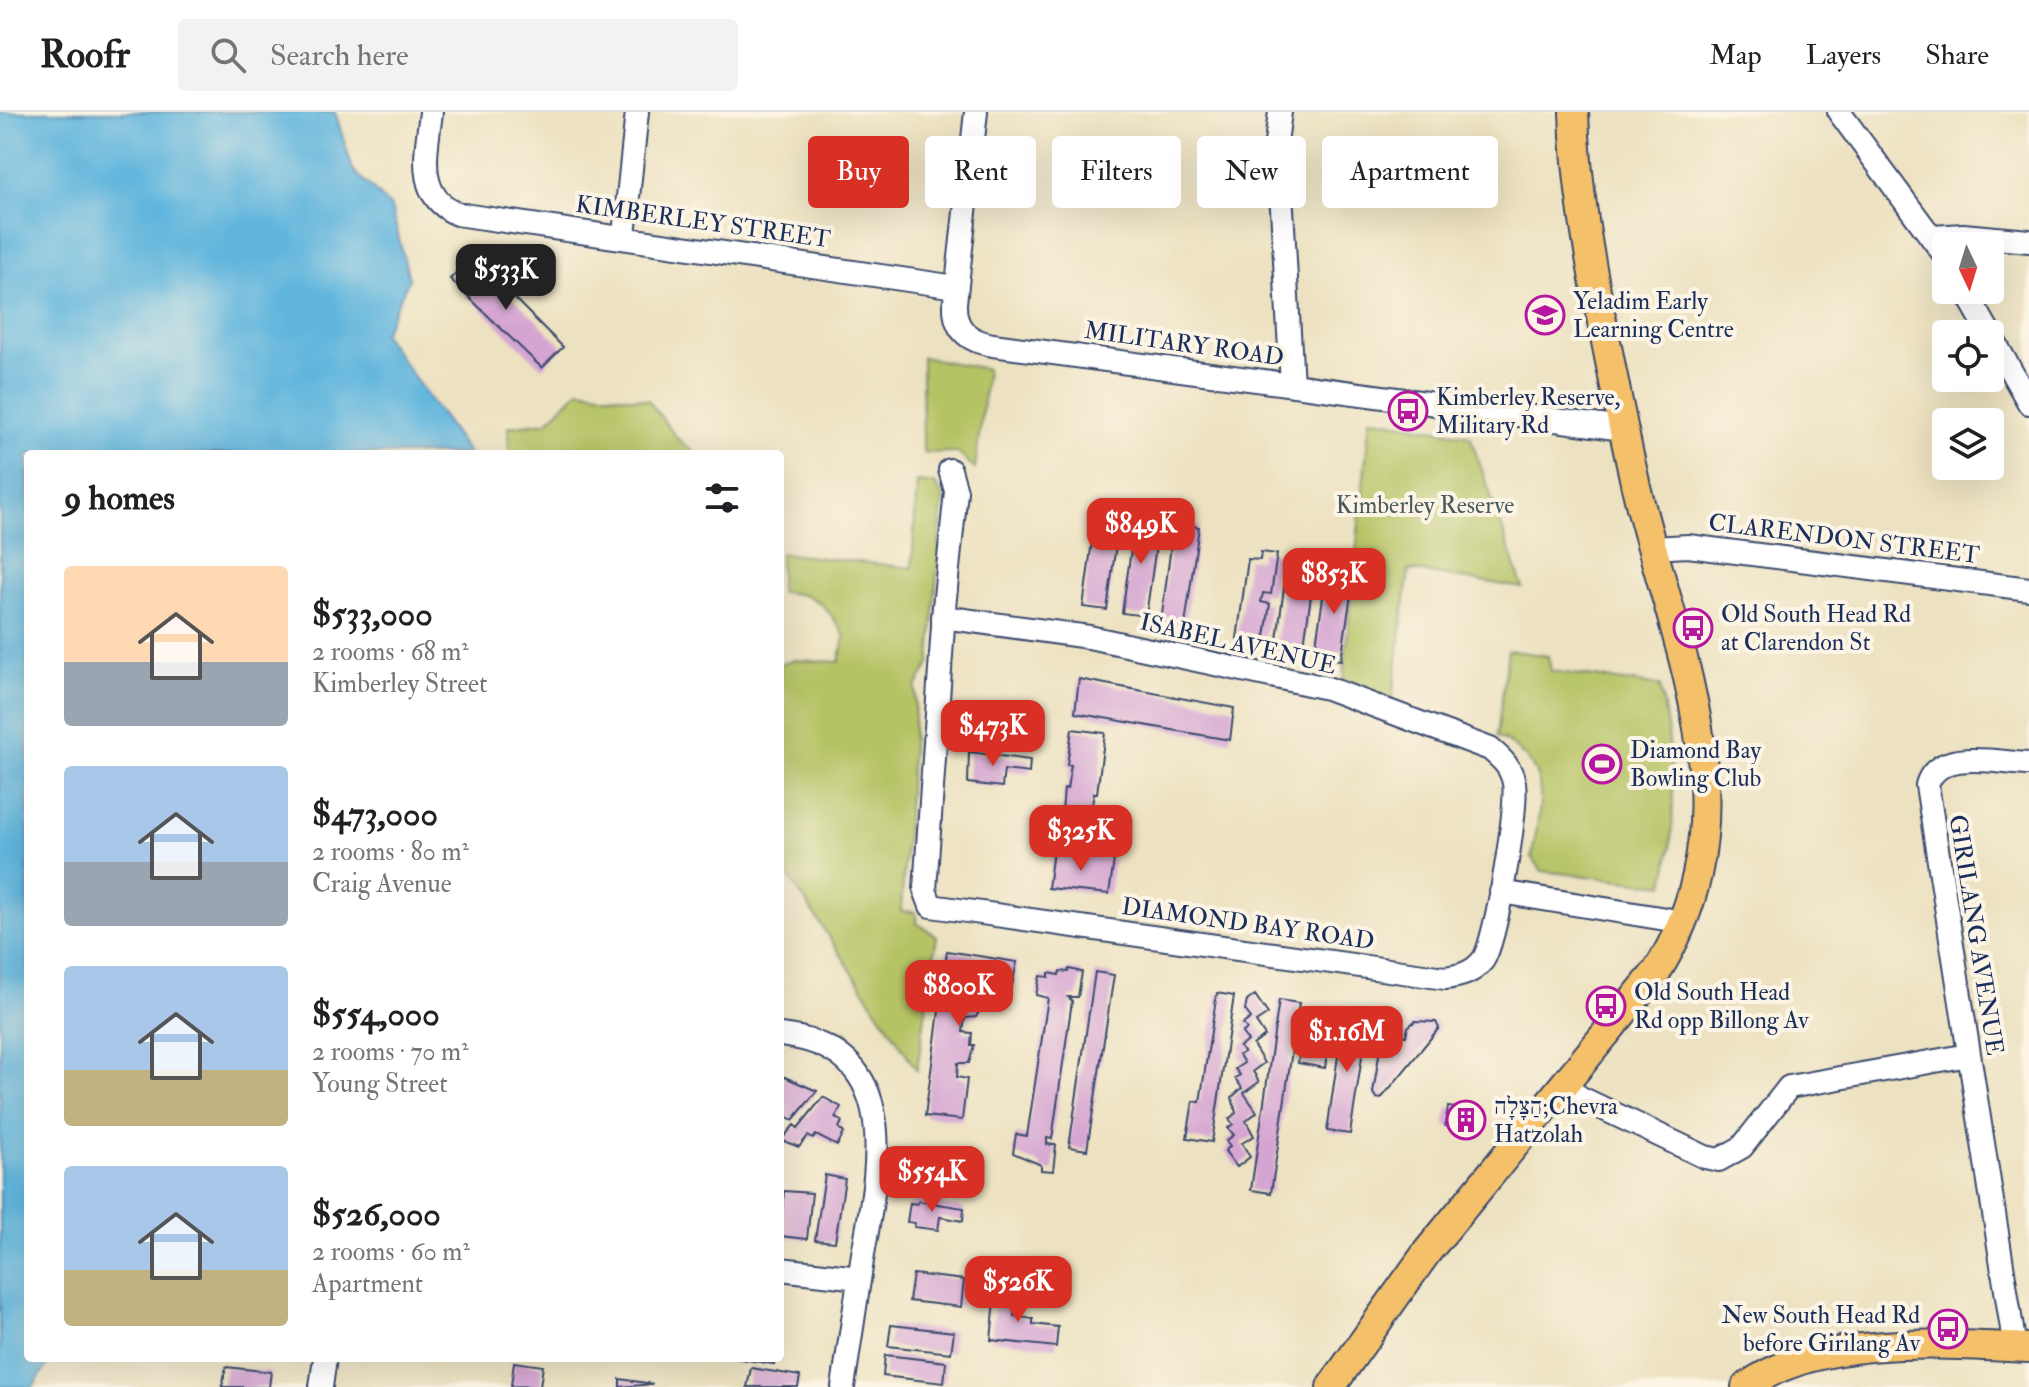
<!DOCTYPE html>
<html lang="en">
<head>
<meta charset="utf-8">
<style>
  :root { --surface:#fff; --page:#f2f2f2; --text:#202124; --muted:#757577; --line:#e0e0e0; --accent:#d93025 }
  body { margin:0; font-family:"IM FELL Double Pica","Frank Ruhl Libre",serif; background:var(--page); color:var(--text); height:100vh; display:flex; flex-direction:column; font-size:30px; white-space:nowrap }
  * { box-sizing:border-box; margin:0 }
  p { font-size:26px; color:var(--muted) }
  .icon { flex:none; width:44px; height:44px; fill:none; stroke:currentColor; stroke-width:2; stroke-linecap:round; stroke-linejoin:round }
  .map { position:relative; flex:1; overflow:hidden }
  .sheet { position:absolute; left:24px; top:338px; width:760px; height:912px; display:flex; flex-direction:column; background:var(--surface); border-radius:8px; box-shadow:0 8px 32px #0002 }
  .sheet>* { flex:none }
  .top-card { position:absolute; left:808px; top:24px; width:760px; height:72px; display:flex; gap:16px }
  .needle { width:52px; rotate:176deg }
  .fabs { position:absolute; left:1932px; top:120px; display:grid; gap:16px }
  .fabs a { display:grid; place-items:center; width:72px; height:72px; border-radius:8px; background:var(--surface); box-shadow:0 8px 32px #0002; font-size:40px }
  .price { position:absolute; translate:-50% -68px; padding:0 18px; border-radius:16px; background:var(--accent); color:#fff; font-size:26px; line-height:52px; filter:drop-shadow(0 2px 4px #0008) }
  .price::after { content:''; position:absolute; left:50%; top:48px; width:24px; height:18px; margin-left:-12px; background:inherit; clip-path:polygon(0 0,100% 0,50% 100%) }
  .price.selected { background:#222; color:#fff }
  ul { padding:0; list-style:none }
  li { display:flex; align-items:center; gap:24px; height:200px; padding:0 40px }
  li span { display:grid; place-items:center; flex:none; width:224px; height:160px; border-radius:8px; color:#555 }
  li>.icon { margin-inline-start:auto }
  span .icon { width:96px; height:96px; fill:#fffc; stroke-width:1 }
  li b { font-size:34px }
  h2 { display:flex; justify-content:space-between; align-items:center; height:96px; padding:0 40px; font-size:34px }
  .pill { padding:0 28px; border-radius:8px; background:var(--surface); box-shadow:0 8px 32px #0002; font-size:28px; line-height:72px }
  .pill.selected { background:var(--accent); color:#fff }
  header { display:flex; align-items:center; gap:48px; box-sizing:border-box; height:112px; padding:0 40px; background:var(--surface); border-bottom:2px solid var(--line) }
  header strong { font-size:38px }
  nav { display:flex; gap:44px; margin-inline-start:auto; font-size:28px }
  .search { width:560px; height:72px; background:var(--page); display:flex; align-items:center; gap:20px; box-sizing:border-box; padding:0 28px; border-radius:8px; color:var(--muted); font-size:30px }
  .map>svg:first-child { display:block }
  .green { fill:#b6c365; stroke:#687962; stroke-width:2 }
  .water { fill:#61b5dd; stroke:#3e729e; stroke-width:2 }
  .building { fill:#d5a5d2 }
  .lines { fill:none; stroke-linecap:round; stroke-linejoin:round }
  .minor-casing { stroke:#3a4a6d; stroke-width:26 }
  .major-casing { stroke:#3a4a6d; stroke-width:32 }
  .minor { stroke:#fff; stroke-width:22 }
  .major { stroke:#f4c16a; stroke-width:28 }
  .labels { text-anchor:middle; dominant-baseline:central; stroke-width:8; stroke-linejoin:round; paint-order:stroke }
  .street-label { font-size:24px; fill:#1b2f5e; stroke:#fcf5e5 }
  .poi-label { font-size:24px; fill:#1b2f5e; stroke:#fcf5e5; text-anchor:start }
  .park-label { font-size:24px; fill:#4a5b60; stroke:#fcf5e5 }
</style>
</head>
<body>
<header>
<strong>Roofr</strong>
<div class="search"><svg class="icon" aria-label="search" viewBox="0 0 24 24"><circle cx="10" cy="10" r="6"/><path d="M15 15l6 6"/></svg>Search here</div>
<nav><a>Map</a><a>Layers</a><a>Share</a></nav>
</header>
<div class="map">
<svg width="2029" height="1275" viewBox="0 0 2029 1275">
  <rect width="100%" height="100%" fill="#fcf5e5"/>
  <filter id="ink" filterUnits="userSpaceOnUse"><feTurbulence type="fractalNoise" baseFrequency=".0125" numOctaves="2"/><feDisplacementMap in="SourceGraphic" scale="16" xChannelSelector="R" yChannelSelector="G"/><feConvolveMatrix kernelMatrix="1 2 1 2 8 2 1 2 1" color-interpolation-filters="sRGB"/></filter>
  <filter id="wash" filterUnits="userSpaceOnUse"><feTurbulence type="fractalNoise" baseFrequency=".006" numOctaves="4" result="noise"/><feDisplacementMap in="SourceGraphic" scale="32" xChannelSelector="R" yChannelSelector="G"/><feGaussianBlur stdDeviation="1.8" result="paint"/><feColorMatrix in="noise" values="0 0 0 0 0 0 0 0 0 0 0 0 0 0 0 0 0 1.4 0 .05"/><feComposite in="paint" operator="in"/></filter>
  <g filter="url(#wash)">
    <rect width="100%" height="100%" fill="#ece1c0"/>
    <path class="green" d="M922,245L987,257L975,357L957,340L923,341Z
      M579,278L648,288L677,326L696,342H509L508,315L547,310Z
      M1370,306L1470,324L1523,476L1409,458L1392,588L1343,567Z
      M917,370L935,372L943,385L930,551L916,575L901,799L916,800L917,811L937,824L917,958L780,751V552L795,548L839,550L845,524C825,493 819,482 780,480V441L912,456Z
      M1508,538L1548,544L1551,559L1660,574C1673,640 1679,707 1664,773L1542,759L1532,745C1540,689 1556,656 1497,624Z
      M780,908L843,918L849,922L840,932L819,926L780,922Z"/>
    <path class="water" d="M0,0H335L353,58L391,95L409,167L383,222L469,342H28V1246H52L33,1275H0Z"/>
    <g id="blocks">
      <path class="building" d="M472,144L563,235L542,256L450,167Z
        M1097,393L1121,396L1107,498L1083,495Z
        M1136,403L1160,406L1146,504L1122,501Z
        M1174,411L1199,415L1185,513L1161,510Z
        M1261,440L1277,442L1271,482L1263,481L1261,490L1270,492L1264,531L1237,527L1248,447L1260,448Z
        M1287,453L1315,456L1303,539L1276,535Z
        M1327,459L1354,463L1341,548L1314,545Z
        M1079,567L1234,596L1230,628L1075,601Z
        M1072,617L1105,621L1097,681H1094L1090,705L1095,706L1091,730L1060,725L1064,676L1067,677L1071,653H1067Z
        M969,640L1030,648L1029,661L1004,658L1002,675L968,671Z
        M1053,739L1114,748L1109,782L1048,776Z
        M947,839L1017,850L1012,874L988,872L990,864H984V870H971L970,875L980,877L978,888H981V896L976,905L965,906L963,920L972,921L971,933H974L969,951H958L957,965L967,967L962,1008L925,1004Z
        M1069,857L1082,860L1078,885H1068L1072,889L1052,1027L1047,1026V1032L1056,1033L1053,1059L1041,1058V1053L1013,1041L1016,1022L1027,1024L1048,886L1036,883L1040,864L1049,865V861L1059,863L1060,859L1068,860Z
        M1095,860L1114,863L1087,1038L1069,1035Z
        M1217,881L1234,884L1212,1030L1187,1026L1193,989L1200,990Z
        M1255,883L1268,902L1256,910L1265,924L1253,933L1264,951L1253,959L1259,970L1244,981L1257,1000L1246,1009L1254,1024L1242,1031L1250,1045L1237,1055L1225,1039L1230,1034L1226,1029L1234,1023L1228,1016L1233,1012L1229,1007L1236,1001L1232,985L1242,976L1235,966L1240,963L1235,957L1244,951L1239,943L1244,940L1239,935L1248,929L1242,921L1247,917L1243,912L1251,906L1245,898L1247,889Z
        M1279,888L1299,891L1271,1081L1251,1078Z
        M1310,899L1332,905L1325,956L1298,951L1306,901Z
        M1344,903L1368,906L1350,1022L1327,1019Z
        M1397,904L1401,906V924H1406L1408,915L1415,909L1436,910L1439,916L1381,987L1376,986L1373,981L1383,918H1380L1381,908Z
        M780,963L817,979L793,1008L780,1002Z
        M823,985L841,995L835,1006L842,1009L839,1016L844,1021L837,1034L816,1023L813,1027L808,1024L799,1035L781,1028L794,1013L798,1016Z
        M1448,995L1483,1000L1486,1004L1481,1019L1445,1014Z
        M825,1063L845,1067L835,1130L815,1128Z
        M784,1079L812,1081L807,1127L780,1124Z
        M918,1089L964,1096L963,1109L940,1105L938,1118L914,1115L915,1111L907,1110L910,1091L917,1092Z
        M913,1162L964,1168L961,1195L909,1189Z
        M996,1178L1017,1180L1014,1204L1033,1207V1212L1058,1215L1056,1235L991,1228Z
        M891,1213L954,1220L951,1241L888,1234Z
        M885,1243L946,1250L944,1271L883,1264Z
        M733,1246H775L774,1252Z
        M514,1250L543,1254L540,1275L511,1274Z
        M226,1255L271,1260L269,1275H222Z
        M751,1256L800,1264L798,1275H747Z
        M620,1267L653,1272L620,1275Z"/>
    </g>
  </g>
  <g filter="url(#ink)">
    <use href="#blocks" fill-opacity="0" stroke="#3a4a6d" stroke-width="2"/>
    <g class="lines">
      <defs>
        <path id="minor" d="M431,0C427,38 414,83 457,102L956,175
          M976,0L955,191C954,217 968,229 993,233L1623,317
          M1280,0L1274,46L1282,96L1292,273
          M1839,0L1946,145
          M624,123L637,0
          M1933,125L1963,123L2029,129
          M1965,178L1990,222
          M1990,222L2029,291
          M1652,436L1688,434L2029,477
          M943,505L1089,525L1327,576L1490,637C1502,647 1511,655 1514,671C1518,695 1496,830 1483,848C1473,861 1460,864 1445,866L931,794L925,778L943,514V505L956,379L950,358
          M1501,780L1684,810
          M780,923C906,936 878,1057 863,1142C856,1186 850,1231 843,1275
          M1563,974L1581,986L1705,1045L1719,1048L1742,1035L1789,975L1969,943
          M780,1157L859,1166
          M2015,1236L1927,673C1938,635 1998,651 2029,652
          M321,1275L325,1246"/>
        <path id="major" d="M1331,1275L1427,1140L1657,859C1754,705 1679,546 1639,387C1625,330 1615,273 1603,215C1589,143 1576,74 1574,0
          M1746,1275C1817,1222 1945,1232 2029,1236"/>
      </defs>
      <use href="#minor" class="minor-casing"/>
      <use href="#major" class="major-casing"/>
      <use href="#minor" class="minor"/>
      <use href="#major" class="major"/>
    </g>
  </g>
  <defs>
    <symbol id="school-ring" viewBox="-11 -11 22 22"><circle r="9.5" fill="#fcf5e5" stroke="#b5179e" stroke-width="1.5"/><path d="M0-5L7-2L0 1L-7-2ZM-4 1L0 2.5L4 1V4Q0 6-4 4Z" fill="#b5179e"/></symbol>
    <symbol id="bus-ring" viewBox="-11 -11 22 22"><circle r="9.5" fill="#fcf5e5" stroke="#b5179e" stroke-width="1.5"/><path d="M-5-6H5V4H4V6H2V4H-2V6H-4V4H-5ZM-3.5-4V0h7V-4ZM-3.5 1.2v1.5H-2V1.2ZM2 1.2v1.5H3.5V1.2Z" fill="#b5179e"/></symbol>
    <symbol id="stadium-ring" viewBox="-11 -11 22 22"><circle r="9.5" fill="#fcf5e5" stroke="#b5179e" stroke-width="1.5"/><path d="M0-5a6.5 5 0 1 0 0 10a6.5 5 0 1 0 0-10ZM-3.5-1.8h7v3.6h-7Z" fill="#b5179e"/></symbol>
    <symbol id="building-ring" viewBox="-11 -11 22 22"><circle r="9.5" fill="#fcf5e5" stroke="#b5179e" stroke-width="1.5"/><path d="M-4-6H4V6H1V3H-1V6H-4ZM-2.5-4.3h1.7v1.8h-1.7ZM.8-4.3h1.7v1.8H.8ZM-2.5-1h1.7V.8h-1.7ZM.8-1h1.7V.8H.8Z" fill="#b5179e"/></symbol>
  </defs>
  <g fill-rule="evenodd">
    <use href="#school-ring" x="1523" y="181" width="44" height="44"/>
    <use href="#bus-ring" x="1386" y="277" width="44" height="44"/>
    <use href="#bus-ring" x="1671" y="494" width="44" height="44"/>
    <use href="#stadium-ring" x="1580" y="630" width="44" height="44"/>
    <use href="#bus-ring" x="1584" y="872" width="44" height="44"/>
    <use href="#building-ring" x="1444" y="986" width="44" height="44"/>
    <use href="#bus-ring" x="1926" y="1195" width="44" height="44"/>
  </g>
  <g class="labels">
    <g class="street-label">
      <text transform="translate(703 110) rotate(8)">KIMBERLEY STREET</text>
      <text transform="translate(1184 232) rotate(8)">MILITARY ROAD</text>
      <text transform="translate(1844 427) rotate(7)">CLARENDON STREET</text>
      <text transform="translate(1238 532) rotate(13)">ISABEL AVENUE</text>
      <text transform="translate(1248 812) rotate(8)">DIAMOND BAY ROAD</text>
      <text transform="translate(1976 823) rotate(81)">GIRILANG AVENUE</text>
    </g>
    <g class="poi-label">
      <text x="1573" y="189">Yeladim Early<tspan x="1573" dy="28">Learning Centre</tspan></text>
      <text x="1436" y="285">Kimberley Reserve,<tspan x="1436" dy="28">Military Rd</tspan></text>
      <text x="1721" y="502">Old South Head Rd<tspan x="1721" dy="28">at Clarendon St</tspan></text>
      <text x="1630" y="638">Diamond Bay<tspan x="1630" dy="28">Bowling Club</tspan></text>
      <text x="1634" y="880">Old South Head<tspan x="1634" dy="28">Rd opp Billong Av</tspan></text>
      <text x="1494" y="994">הַצָּלָה;Chevra<tspan x="1494" dy="28">Hatzolah</tspan></text>
      <text x="1920" y="1203" text-anchor="end">New South Head Rd<tspan x="1920" dy="28">before Girilang Av</tspan></text>
    </g>
    <g class="park-label">
      <text x="1425" y="393">Kimberley Reserve</text>
    </g>
  </g>
</svg>
<div class="fabs">
<a><svg class="needle" viewBox="-14 -14 28 28"><path d="M0-13l5 13h-10z" fill="#e53935"/><path d="M0 13l5-13h-10z" fill="#757577"/></svg></a>
<a><svg class="icon" aria-label="locate" viewBox="0 0 24 24"><circle cx="12" cy="12" r="6"/><path d="M12 2v4M12 18v4M2 12h4M18 12h4"/></svg></a>
<a><svg class="icon" aria-label="layers" viewBox="0 0 24 24"><path d="M12 4l9 5-9 5-9-5zM3 14l9 5 9-5"/></svg></a>
</div>
<b class="price selected" style="left:506px;top:200px">$533K</b>
<b class="price" style="left:1141px;top:454px">$849K</b>
<b class="price" style="left:1334px;top:504px">$853K</b>
<b class="price" style="left:993px;top:656px">$473K</b>
<b class="price" style="left:1081px;top:761px">$325K</b>
<b class="price" style="left:959px;top:916px">$800K</b>
<b class="price" style="left:1347px;top:962px">$1.16M</b>
<b class="price" style="left:932px;top:1102px">$554K</b>
<b class="price" style="left:1018px;top:1212px">$526K</b>
<div class="top-card">
<a class="pill selected">Buy</a>
<a class="pill">Rent</a>
<a class="pill">Filters</a>
<a class="pill">New</a>
<a class="pill">Apartment</a>
</div>
<section class="sheet">
<h2>9 homes<svg class="icon" aria-label="filters" viewBox="0 0 24 24"><path d="M4 7h16M4 17h16"/><circle cx="9" cy="7" r="2"/><circle cx="15" cy="17" r="2"/></svg></h2>
<ul>
<li><span style="background:linear-gradient(#ffd9b3 60%,#9aa5b1 0)"><svg class="icon" aria-label="home" viewBox="0 0 24 24"><path d="M3 11l9-7 9 7M6 9v11h12V9"/></svg></span><div><b>$533,000</b><p>2 rooms · 68 m²</p><p>Kimberley Street</p></div></li>
<li><span style="background:linear-gradient(#a9c7e8 60%,#9aa5b1 0)"><svg class="icon" aria-label="home" viewBox="0 0 24 24"><path d="M3 11l9-7 9 7M6 9v11h12V9"/></svg></span><div><b>$473,000</b><p>2 rooms · 80 m²</p><p>Craig Avenue</p></div></li>
<li><span style="background:linear-gradient(#a9c7e8 65%,#c2b280 0)"><svg class="icon" aria-label="home" viewBox="0 0 24 24"><path d="M3 11l9-7 9 7M6 9v11h12V9"/></svg></span><div><b>$554,000</b><p>2 rooms · 70 m²</p><p>Young Street</p></div></li>
<li><span style="background:linear-gradient(#a9c7e8 65%,#c2b280 0)"><svg class="icon" aria-label="home" viewBox="0 0 24 24"><path d="M3 11l9-7 9 7M6 9v11h12V9"/></svg></span><div><b>$526,000</b><p>2 rooms · 60 m²</p><p>Apartment</p></div></li>
</ul>
</section>
</div>
</body>
</html>
